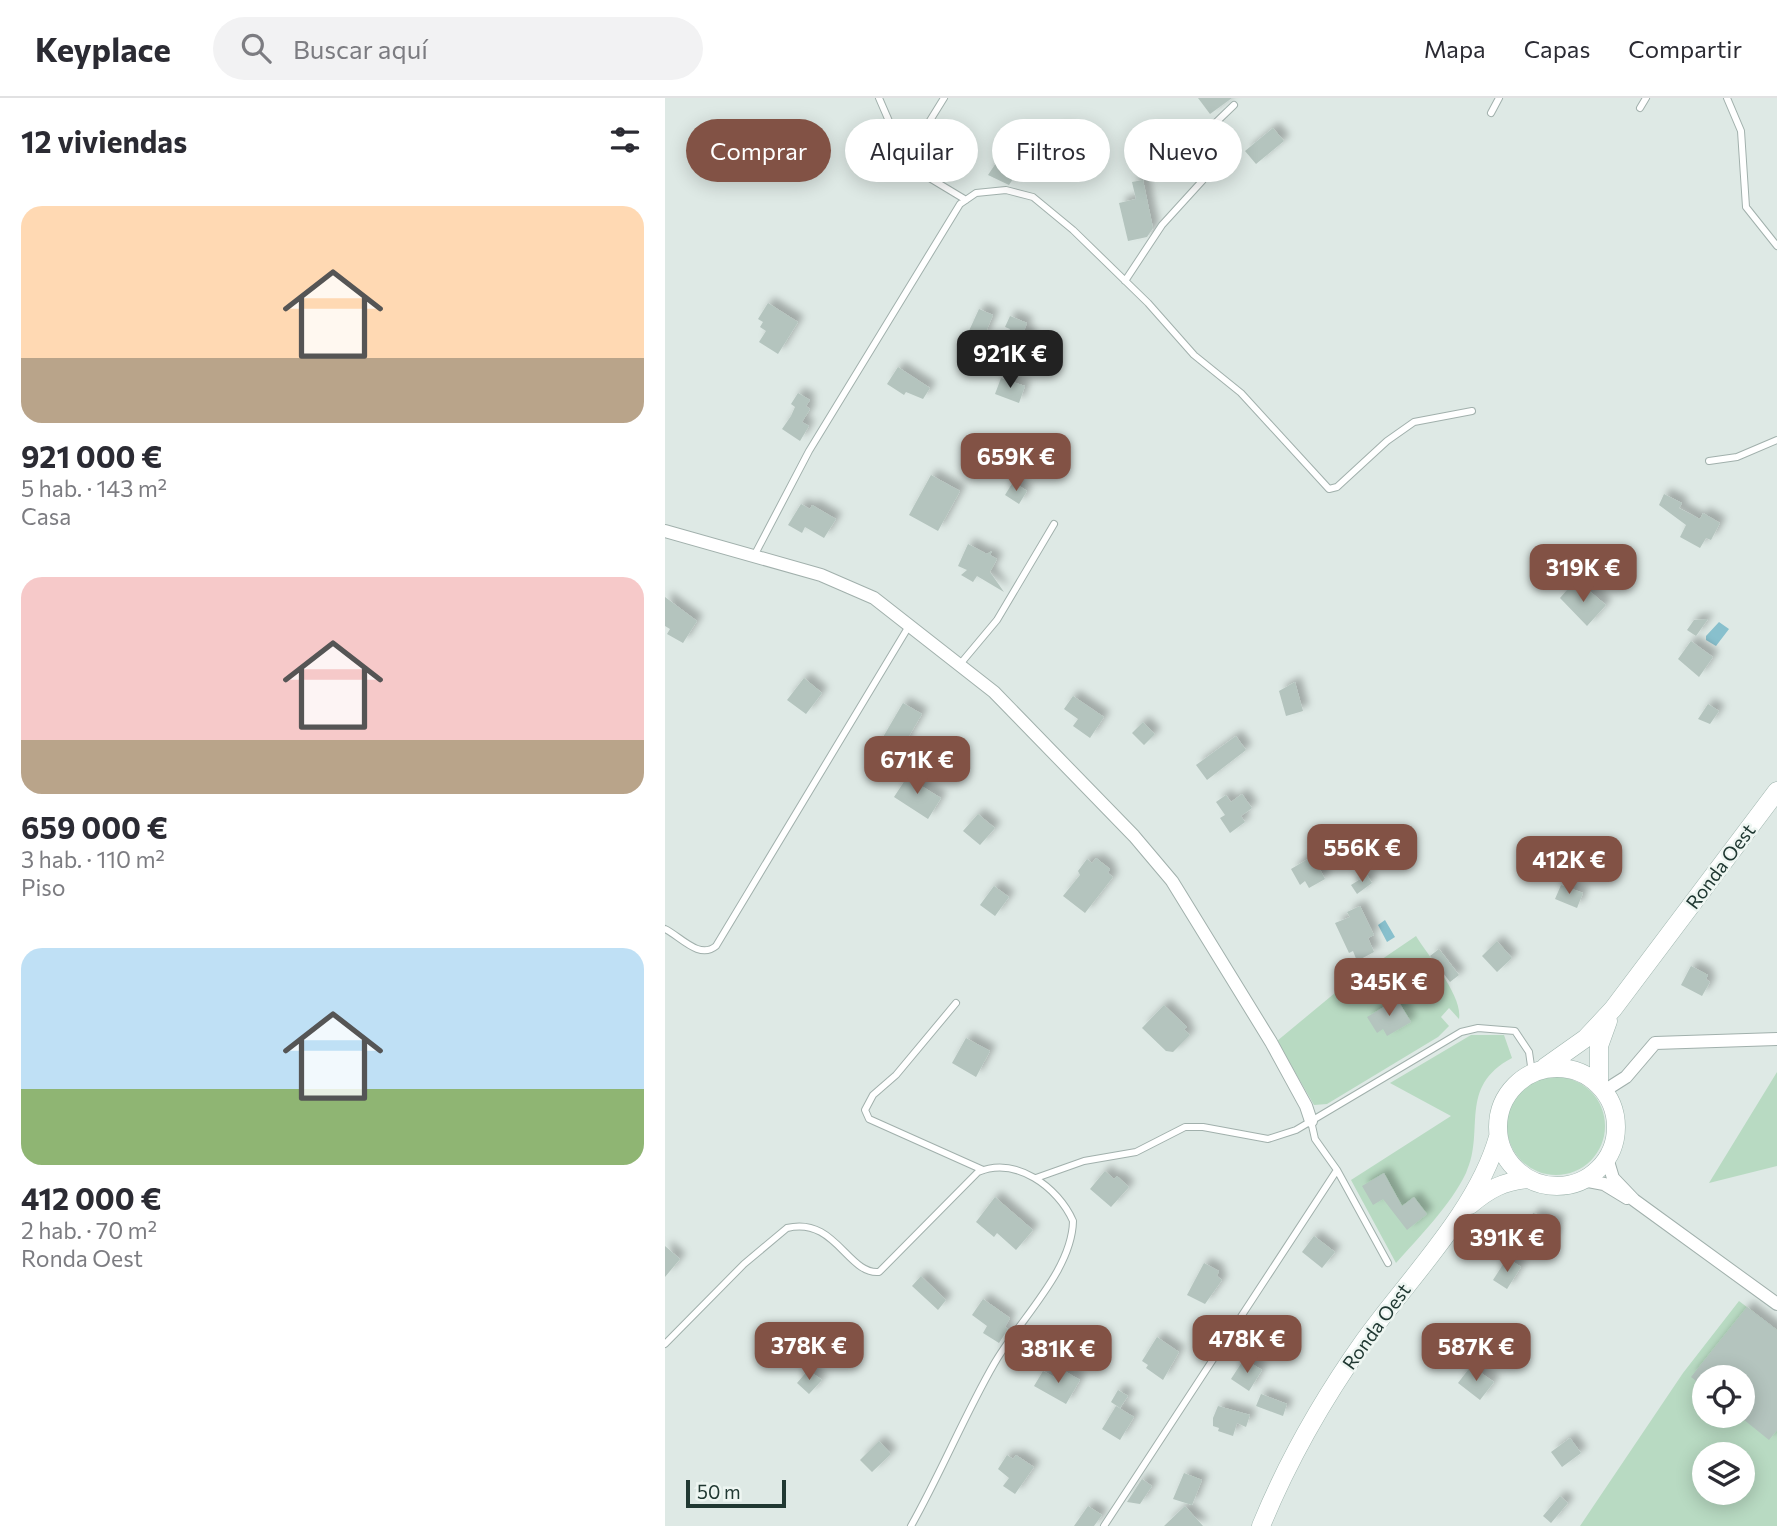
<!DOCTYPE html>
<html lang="es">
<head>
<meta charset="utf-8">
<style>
  :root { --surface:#fff; --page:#f2f2f3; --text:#2b2b33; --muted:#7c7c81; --line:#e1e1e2; --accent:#825245 }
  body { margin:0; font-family:Commissioner,sans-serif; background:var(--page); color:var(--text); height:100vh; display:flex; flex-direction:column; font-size:26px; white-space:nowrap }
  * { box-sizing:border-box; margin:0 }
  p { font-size:23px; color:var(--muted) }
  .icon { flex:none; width:38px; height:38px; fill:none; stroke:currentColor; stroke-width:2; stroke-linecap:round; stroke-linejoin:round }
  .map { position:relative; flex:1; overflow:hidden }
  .details { display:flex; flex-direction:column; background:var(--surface); width:665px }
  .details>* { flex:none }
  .hud { position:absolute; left:21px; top:21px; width:665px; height:63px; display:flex; gap:14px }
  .tools { position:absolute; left:1027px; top:1267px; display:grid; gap:14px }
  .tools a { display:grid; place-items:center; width:63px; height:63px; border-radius:50%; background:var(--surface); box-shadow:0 4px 18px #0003; font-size:35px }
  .scale { position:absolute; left:21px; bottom:18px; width:100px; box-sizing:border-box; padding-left:7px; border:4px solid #203832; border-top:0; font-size:19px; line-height:24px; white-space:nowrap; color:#203832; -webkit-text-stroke:5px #eef6f2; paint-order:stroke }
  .price { position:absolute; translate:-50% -60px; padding:0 16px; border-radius:14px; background:var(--accent); color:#fff; font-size:23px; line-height:46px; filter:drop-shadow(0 2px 4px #0008) }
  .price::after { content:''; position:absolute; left:50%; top:42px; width:21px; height:16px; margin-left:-10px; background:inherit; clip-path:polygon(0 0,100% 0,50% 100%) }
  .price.selected { background:#222; color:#fff }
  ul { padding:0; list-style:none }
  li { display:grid; align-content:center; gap:14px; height:371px; padding:0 21px }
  li span { display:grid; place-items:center; height:217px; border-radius:21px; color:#555 }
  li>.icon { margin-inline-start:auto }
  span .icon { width:126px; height:126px; fill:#fffc; stroke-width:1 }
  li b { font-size:30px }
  h2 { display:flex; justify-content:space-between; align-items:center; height:84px; padding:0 21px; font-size:30px }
  .chip { padding:0 24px; border-radius:32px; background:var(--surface); box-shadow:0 4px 18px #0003; font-size:24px; line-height:63px }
  .chip.selected { background:var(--accent); color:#fff }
  header { display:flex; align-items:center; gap:42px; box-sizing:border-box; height:98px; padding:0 35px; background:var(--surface); border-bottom:2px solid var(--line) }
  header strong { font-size:33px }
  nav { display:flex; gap:38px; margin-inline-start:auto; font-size:24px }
  .search { width:490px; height:63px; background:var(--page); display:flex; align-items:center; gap:18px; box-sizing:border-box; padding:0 24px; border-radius:38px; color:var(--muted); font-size:26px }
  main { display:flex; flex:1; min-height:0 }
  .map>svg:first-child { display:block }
  .green { fill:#b8dac2; fill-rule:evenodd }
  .water { fill:#88c0cd }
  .building { fill:#b4c4be; filter:url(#shadow) }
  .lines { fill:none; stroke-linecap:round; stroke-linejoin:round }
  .lane-casing { stroke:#a1b0ac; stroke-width:8 }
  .street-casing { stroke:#a1b0ac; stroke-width:14 }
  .secondary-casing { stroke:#9eb4ad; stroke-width:19 }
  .lane { stroke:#fff; stroke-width:6 }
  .street { stroke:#fff; stroke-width:12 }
  .secondary { stroke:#fff; stroke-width:18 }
  .labels { text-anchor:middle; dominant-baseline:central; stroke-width:5; stroke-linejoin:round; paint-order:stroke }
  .street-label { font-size:19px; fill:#203832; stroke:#eef6f2 }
</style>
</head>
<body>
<header>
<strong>Keyplace</strong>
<div class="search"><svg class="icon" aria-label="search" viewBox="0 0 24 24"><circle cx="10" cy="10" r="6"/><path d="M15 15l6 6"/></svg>Buscar aquí</div>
<nav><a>Mapa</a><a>Capas</a><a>Compartir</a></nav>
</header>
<main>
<section class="details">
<h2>12 viviendas<svg class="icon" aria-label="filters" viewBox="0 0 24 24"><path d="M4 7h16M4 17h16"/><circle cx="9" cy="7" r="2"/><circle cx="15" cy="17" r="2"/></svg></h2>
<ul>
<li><span style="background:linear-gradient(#ffd9b3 70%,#b9a48a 0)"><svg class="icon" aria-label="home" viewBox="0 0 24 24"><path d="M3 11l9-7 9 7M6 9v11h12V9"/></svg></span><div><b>921 000 €</b><p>5 hab. · 143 m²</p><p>Casa</p></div></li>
<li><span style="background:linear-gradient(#f6c9c9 75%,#b9a48a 0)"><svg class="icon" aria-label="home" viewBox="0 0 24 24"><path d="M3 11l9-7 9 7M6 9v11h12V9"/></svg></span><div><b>659 000 €</b><p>3 hab. · 110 m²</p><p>Piso</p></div></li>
<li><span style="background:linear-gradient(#bfe0f5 65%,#8fb573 0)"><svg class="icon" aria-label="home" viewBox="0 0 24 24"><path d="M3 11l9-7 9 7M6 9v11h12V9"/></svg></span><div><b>412 000 €</b><p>2 hab. · 70 m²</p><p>Ronda Oest</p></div></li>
</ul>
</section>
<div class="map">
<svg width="1112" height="1428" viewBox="0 0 1112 1428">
  <defs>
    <filter id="shadow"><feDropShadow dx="6" dy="-6" stdDeviation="3.5" flood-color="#0004"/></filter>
  </defs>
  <rect width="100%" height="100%" fill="#dee9e5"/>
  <path class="green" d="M751,838C764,859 798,898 794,921L784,910L776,919L784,928L773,939L662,1006L649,1007L612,943L682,885Z
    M806,937H839L847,960C792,989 821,1033 801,1075C785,1108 755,1138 731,1165L686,1082L786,1018L725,985Z
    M1112,974V1068L1044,1085Z
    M842 1028a49 49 0 1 1 98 0a49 49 0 1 1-98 0Z
    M1074,1203L1112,1232V1428H915L1018,1275ZM1040,1279H1078V1318H1040ZM1040,1356H1078V1395H1040Z"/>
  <path class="water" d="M1054,524L1064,531L1051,548L1041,542V538Z
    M720,822L730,839L722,844L713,827Z"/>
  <path class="building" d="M533,0H567L545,16Z
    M608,30L619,43L591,66L580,53Z
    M398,31L422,65L403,79L394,67L398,64L388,49L392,47L386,39Z
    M333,62L352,75L344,87L323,77Z
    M478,82L488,130L482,139L463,143L454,105L471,101L467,84Z
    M103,205L133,224L113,256L94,244L101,233L95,229L98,224L93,221Z
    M314,211L328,217L318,241L303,235Z
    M345,218L362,225L359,233L366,236L353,263L335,254L345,231L340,229Z
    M233,269L265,290L258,301L241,294L239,297L222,286Z
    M336,280L360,288L354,305L330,296Z
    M133,295L145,302L141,308L145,311L137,324L144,328L135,343L117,331L126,318L130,309L126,306Z
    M266,377L295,393L273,433L244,417Z
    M348,384L362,393L354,406L340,397Z
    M999,396L1017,405L1014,410L1035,421L1038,415L1055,425L1046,442L1041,440L1035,450L1015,439L1021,427L994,407Z
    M136,406L145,411L147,407L171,421L159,440L140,429L137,435L123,427Z
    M303,446L322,456L327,453L325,457L332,461L325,474L339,494L312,478L308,484L296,477L302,472L293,468Z
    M908,485L919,495L922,491L941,507L922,528L895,500Z
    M0,499L32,523L18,545L2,536L5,531L0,528Z
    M1043,521L1031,538L1022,532L1029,522Z
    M1026,543L1048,559L1034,579L1013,561Z
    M139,580L157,595L141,616L122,602Z
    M630,584L638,613L621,618L614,593Z
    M408,598L439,619L425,640L408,628L413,621L399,611Z
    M238,605L257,616L230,662L211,651Z
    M1043,606L1054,613L1045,626L1033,621Z
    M478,624L490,636L479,647L467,635Z
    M571,638L581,652L542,682L531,667Z
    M246,673L257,681L253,686L276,700L263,721L229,699Z
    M577,696L587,710L576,718L580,724L565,735L555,720L560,717L551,704L561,697L566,704Z
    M313,716L330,730L315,747L298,733Z
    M648,758L660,781L644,790L640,783L635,787L626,771Z
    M431,760L445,771L443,775L448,779L420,815L398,798L415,777L413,773L422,761L427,765Z
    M702,777L707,785L692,796L686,787Z
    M896,787L918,795L912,810L890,801Z
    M329,788L344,799L330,818L315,807Z
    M695,808L709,837L703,840L709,854L692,863L688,853L684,855L670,825L685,819L682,814Z
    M832,843L847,860L832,874L817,858Z
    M774,851L794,877L785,884L765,858Z
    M1026,868L1043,877L1041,881L1045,884L1037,898L1016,887Z
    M732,901L746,924L722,938L718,931L712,935L702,919Z
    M499,907L522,929L519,931L525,937L508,954L501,953L477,930Z
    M301,940L325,953L311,979L287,965Z
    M440,1073L449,1081L452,1078L464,1089L446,1109L425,1091Z
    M719,1075L737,1108L749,1099L762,1116L742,1132L718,1101L708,1107L697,1088Z
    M330,1099L368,1132L351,1152L332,1135L329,1139L311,1124Z
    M868,1115L894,1123L888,1142L862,1134Z
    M649,1138L670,1154L657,1170L637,1154Z
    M0,1148L15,1161L0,1179Z
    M842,1160L856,1169L842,1191L828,1182Z
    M539,1165L554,1173L552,1178L557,1182L540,1206L522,1197Z
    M256,1178L281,1202L273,1212L247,1188Z
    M318,1201L345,1220L340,1229L343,1231L334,1245L318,1235L322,1228L307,1217Z
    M1082,1209L1112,1232V1332L1104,1342L1078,1321V1279H1040V1290L1026,1279Z
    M492,1239L514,1254L498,1282L481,1270L483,1267L477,1263Z
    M579,1261L597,1272L584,1293L566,1281Z
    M806,1268L829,1284L815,1302L793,1285Z
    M396,1271L415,1282L401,1306L369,1288L378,1273L391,1280Z
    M143,1272L157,1282L144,1296L132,1285Z
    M453,1292L463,1298L455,1310L446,1304Z
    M596,1296L622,1306L618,1318L591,1308Z
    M451,1308L469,1319L455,1342L437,1331Z
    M553,1308L585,1317L581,1329L572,1325L568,1338L553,1333L554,1330L548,1328V1320Z
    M905,1340L916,1355L897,1369L886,1354Z
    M214,1343L226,1356L207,1374L195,1362Z
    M342,1357L348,1361L351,1357L369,1369L350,1396L338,1388L344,1380L333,1371Z
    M519,1375L537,1382L527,1407L508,1401Z
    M477,1381L487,1388L475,1406L462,1404Z
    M895,1398L903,1405L886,1425L878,1418Z
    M423,1408L437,1417L429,1428H409Z
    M520,1408L538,1428H499Z"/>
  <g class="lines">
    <defs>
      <path id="lane" d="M214,0L243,67L301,102
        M1062,0L1076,33L1081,109L1112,148
        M975,10L981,0
        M826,15L834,0
        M244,66L261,29L279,0
        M460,183L497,127L538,82L533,47L541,34L569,7
        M1044,363L1072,359L1112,342
        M89,458L144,353L295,106L311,95L341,92L368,99L408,132L483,205L529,257L576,295L664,391L672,389L722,343L749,324L807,313
        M296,565L332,522L389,426
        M0,831C15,838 34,862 51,848L244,528
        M291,905L231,977L208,997L200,1012L204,1021L318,1072
        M672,1072L723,1165
        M371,1080L419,1063L471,1054L520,1029H538L603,1041L631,1032L796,934L813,930L850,933L864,954L867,975
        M0,1246L79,1166L122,1130C170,1118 183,1177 214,1174L313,1074C351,1058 393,1089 408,1123C407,1173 354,1222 329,1266C299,1318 276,1375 246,1428
        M439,1428L672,1072L650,1041L646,1023"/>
      <path id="street" d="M0,433L156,477L209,500L329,594L469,738L507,783L606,944L641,1008L646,1023
        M939,993L961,979L990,945L1112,941
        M942,1060L948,1080L969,1102L1112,1206
        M918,1082L939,1086L962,1100"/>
      <path id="secondary" d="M880,969L921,940L948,911L1112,693
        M833 1029a59 59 0 1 1 118 0a59 59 0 1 1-118 0Z
        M934,987V948L943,923
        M805,1107C824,1091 839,1083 863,1081
        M596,1428C623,1362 658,1301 699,1243C744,1180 812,1113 833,1039"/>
    </defs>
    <use href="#lane" class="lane-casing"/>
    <use href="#street" class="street-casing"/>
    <use href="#secondary" class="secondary-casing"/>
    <use href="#lane" class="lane"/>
    <use href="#street" class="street"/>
    <use href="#secondary" class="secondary"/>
  </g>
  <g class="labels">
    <g class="street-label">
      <text transform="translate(1055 768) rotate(-53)">Ronda Oest</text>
      <text transform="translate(711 1228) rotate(-54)">Ronda Oest</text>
    </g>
  </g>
</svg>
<div class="tools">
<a><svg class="icon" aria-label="locate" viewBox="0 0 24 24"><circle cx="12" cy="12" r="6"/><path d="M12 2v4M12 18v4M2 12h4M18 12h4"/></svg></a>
<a><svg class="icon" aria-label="layers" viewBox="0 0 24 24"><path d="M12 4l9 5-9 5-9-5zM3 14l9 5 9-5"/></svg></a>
</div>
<div class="scale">50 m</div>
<b class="price selected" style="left:345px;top:292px">921K €</b>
<b class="price" style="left:351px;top:395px">659K €</b>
<b class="price" style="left:918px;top:506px">319K €</b>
<b class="price" style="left:252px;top:698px">671K €</b>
<b class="price" style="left:697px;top:786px">556K €</b>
<b class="price" style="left:904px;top:798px">412K €</b>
<b class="price" style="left:724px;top:920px">345K €</b>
<b class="price" style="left:842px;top:1176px">391K €</b>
<b class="price" style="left:582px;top:1277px">478K €</b>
<b class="price" style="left:144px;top:1284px">378K €</b>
<b class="price" style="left:811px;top:1285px">587K €</b>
<b class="price" style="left:393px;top:1287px">381K €</b>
<div class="hud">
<a class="chip selected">Comprar</a>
<a class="chip">Alquilar</a>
<a class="chip">Filtros</a>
<a class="chip">Nuevo</a>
</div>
</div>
</main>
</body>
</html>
